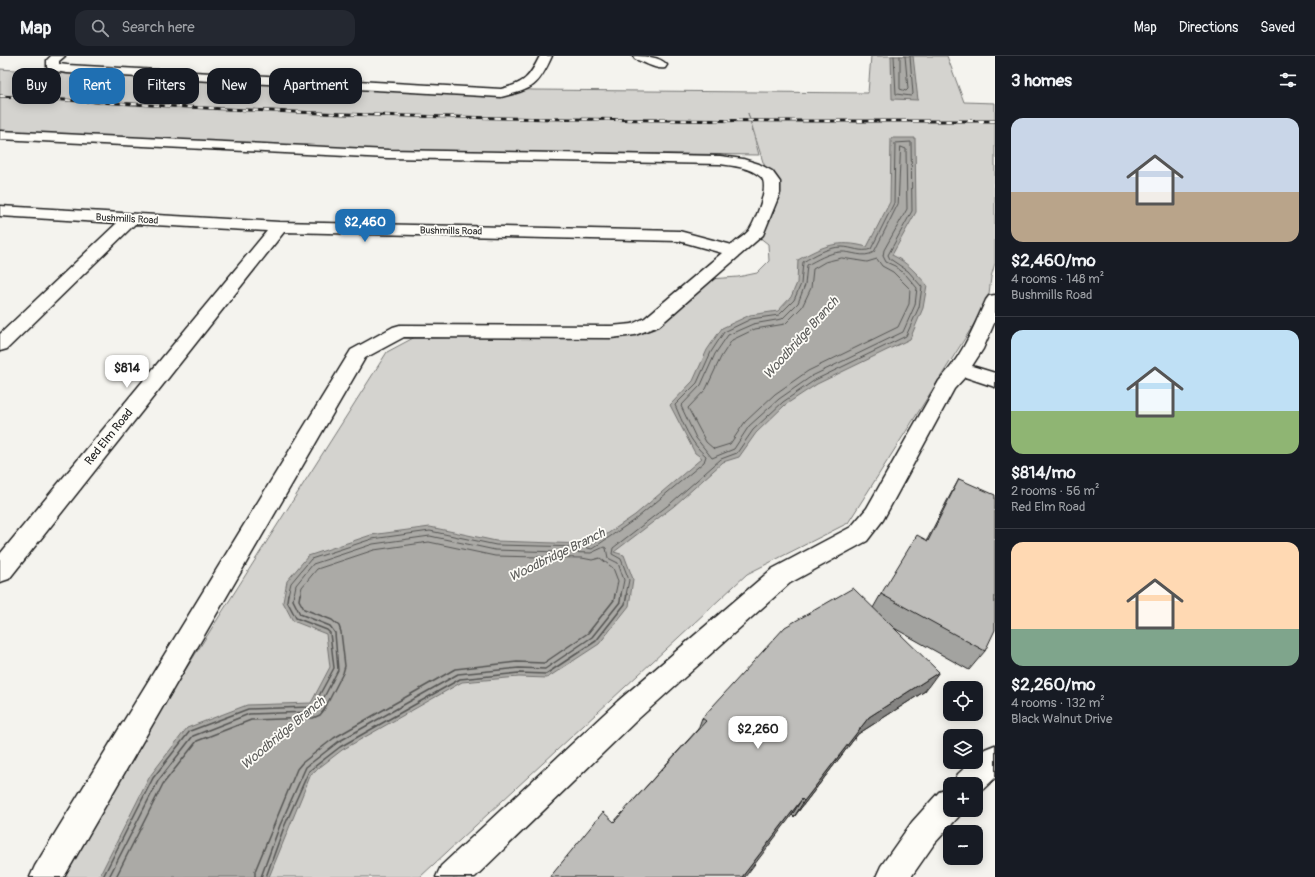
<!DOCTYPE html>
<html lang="en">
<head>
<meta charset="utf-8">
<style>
  :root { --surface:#171b24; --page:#242831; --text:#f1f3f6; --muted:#9ea1a6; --line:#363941; --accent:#1f6fb2 }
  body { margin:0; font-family:Pangolin,sans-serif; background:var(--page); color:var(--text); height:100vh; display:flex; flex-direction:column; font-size:15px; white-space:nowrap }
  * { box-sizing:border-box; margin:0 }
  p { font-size:13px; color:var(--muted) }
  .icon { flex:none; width:22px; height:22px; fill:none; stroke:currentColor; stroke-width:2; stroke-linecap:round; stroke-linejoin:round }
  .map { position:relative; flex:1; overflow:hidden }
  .side { display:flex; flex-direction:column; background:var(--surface); width:320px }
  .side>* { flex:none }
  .top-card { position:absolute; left:12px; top:12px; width:380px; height:36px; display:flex; gap:8px }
  .controls { position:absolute; left:943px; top:625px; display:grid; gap:8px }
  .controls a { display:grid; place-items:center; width:40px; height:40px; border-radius:8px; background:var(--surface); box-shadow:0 2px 10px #0003; font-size:20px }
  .price { position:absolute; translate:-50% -34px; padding:0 9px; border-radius:8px; background:#fff; color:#222; font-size:13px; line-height:26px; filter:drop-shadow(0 1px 2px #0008) }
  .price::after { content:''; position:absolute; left:50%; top:24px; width:12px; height:9px; margin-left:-6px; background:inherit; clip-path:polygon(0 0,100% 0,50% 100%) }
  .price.current { background:var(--accent); color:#fff }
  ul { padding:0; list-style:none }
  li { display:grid; align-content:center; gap:8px; height:212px; padding:0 16px }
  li+li { border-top:1px solid var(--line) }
  li span { display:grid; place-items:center; height:124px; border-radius:12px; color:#555 }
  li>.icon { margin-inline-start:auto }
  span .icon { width:72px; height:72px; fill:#fffc; stroke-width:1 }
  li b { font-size:17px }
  h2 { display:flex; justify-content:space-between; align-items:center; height:48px; padding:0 16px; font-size:17px }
  .chip { padding:0 14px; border-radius:12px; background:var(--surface); box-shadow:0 2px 10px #0003; font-size:14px; line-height:36px }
  .chip.current { background:var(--accent); color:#fff }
  header { display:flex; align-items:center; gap:24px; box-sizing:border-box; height:56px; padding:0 20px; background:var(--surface); border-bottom:1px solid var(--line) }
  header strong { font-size:19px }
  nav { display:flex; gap:22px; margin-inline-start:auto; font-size:14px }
  .search { width:280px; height:36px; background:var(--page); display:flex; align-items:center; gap:10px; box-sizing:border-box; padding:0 14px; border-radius:12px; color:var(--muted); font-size:15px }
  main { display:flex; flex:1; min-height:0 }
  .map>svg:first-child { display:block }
  .green { fill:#d4d3cf; stroke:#787876 }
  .water { fill:#abaaa6; stroke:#72716f }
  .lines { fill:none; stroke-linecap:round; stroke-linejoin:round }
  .shore-far1 { stroke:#555553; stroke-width:1 }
  .shore { stroke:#555553; stroke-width:1.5 }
  .minor-casing { stroke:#1c1c1c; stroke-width:3 }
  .minor { fill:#fdfcf7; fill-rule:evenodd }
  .rail-casing { stroke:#1c1c1c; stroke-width:3 }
  .rail { stroke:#fdfcf7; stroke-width:2; stroke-dasharray:5.5; stroke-linecap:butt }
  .wall { fill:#a3a3a0; stroke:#1c1c1c }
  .shaded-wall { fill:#858482; stroke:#1c1c1c }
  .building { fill:#bebdba; stroke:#1c1c1c }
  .labels { text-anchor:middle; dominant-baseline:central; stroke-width:3.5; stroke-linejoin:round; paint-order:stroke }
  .far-street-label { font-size:10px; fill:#1c1c1c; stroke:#fdfcf7 }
  .street-label { font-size:12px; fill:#1c1c1c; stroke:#fdfcf7 }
  .water-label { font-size:13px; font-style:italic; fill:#5c5c5a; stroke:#fdfcf7 }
</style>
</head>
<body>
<header>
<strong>Map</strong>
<div class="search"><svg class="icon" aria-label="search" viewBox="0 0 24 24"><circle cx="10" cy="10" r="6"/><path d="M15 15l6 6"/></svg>Search here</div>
<nav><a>Map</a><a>Directions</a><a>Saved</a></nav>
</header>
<main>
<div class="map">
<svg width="995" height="821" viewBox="0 0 995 821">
  <rect width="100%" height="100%" fill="#f4f3ee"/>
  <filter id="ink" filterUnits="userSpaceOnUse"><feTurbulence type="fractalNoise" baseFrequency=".025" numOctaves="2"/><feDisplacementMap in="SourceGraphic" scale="8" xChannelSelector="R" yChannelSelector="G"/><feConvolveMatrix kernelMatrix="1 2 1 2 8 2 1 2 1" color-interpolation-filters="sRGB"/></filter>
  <g filter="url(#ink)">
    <path class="green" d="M871,0H947L964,46L995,47V207L991,221L988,246L848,467L747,518L420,821H54L387,296L417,280L632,279L710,223L738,221L757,217L769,205L768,188L759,181L776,133L763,106L748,57L759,99L288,93L0,76V13L71,18L534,34L868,37Z"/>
    <path class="water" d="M891,0H913L918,44L892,43Z
      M891,82H915L916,156L892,199C907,206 916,217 927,229L923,252L910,283L817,328L785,349L756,377L739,401L723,406L674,450L614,496L624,499L633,523L629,550L599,588L547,622L519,621L462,626L342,694L311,718L269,821H99L150,720L187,672L247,649L311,647L330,611L326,578L293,565L283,546L287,525L308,500L371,479L430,471L496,485L584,488L591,489L635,459L702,402L695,397L670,349L693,325L707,294L722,272L750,259L778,255L791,241L797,227L798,204C822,190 839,183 867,191L890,146Z"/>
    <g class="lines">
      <path class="shore-far1" d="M894,0L896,38L911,40L913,38L910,0
        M900,0V33L906,35L908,33L905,0
        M901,91L906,93L907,153L884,194L883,200L886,206L895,210L906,219L917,232L915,249L903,276L812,320L779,343L749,370L734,393L712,402L696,382L681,350L701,329L715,298L728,279L753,268L782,263L798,247L805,229L807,209C817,204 828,197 840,196C852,195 863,203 874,196L898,148Z
        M842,202L867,206L877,203L882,210L893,216L910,233L909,248L898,271L808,315L775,338L745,366L730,388L714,393L706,386L688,352L706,333L721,301L732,284L755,273L785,268L802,251L811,232L813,213L825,206Z
        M288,539L291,527L311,503L372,483L430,475L496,489L583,491L592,493L637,462L704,406L706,400C690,387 683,367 675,349L697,327L711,296L724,276L751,263L779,259L794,244L801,228L803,206C815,199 828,191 842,191C852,191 861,197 871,193L894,147L895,87L911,86L912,155L888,199L890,203L908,215L922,231L919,251L906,280L815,324L783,346L753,374L737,397L721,403L671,447L613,492L612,498L621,503L629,524L626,539
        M294,539L296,529L313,508L373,488L430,480L495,494L591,497L604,491L606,492L608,502L618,507L624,524L621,539
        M300,539L302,531L317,513L374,494L429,486L495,500L582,502L592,504L600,502L613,512L618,525L615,539"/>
      <path class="shore" d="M103,821L153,722L190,675L248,653L310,651L314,649L334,612L330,577L327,574L296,562L287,545L288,538
        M109,821L158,725L193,680L249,658L311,656L319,651L338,614L335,577L330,570L300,558L293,544L294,538
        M116,821L163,728L197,685L251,664L313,662L320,659L324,654L343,617L345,610L341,576L339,570L332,564L304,553L299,544L300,538
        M255,821V815L297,713L302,707L334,682L455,613L517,606L544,607L588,577L614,544L615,538
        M261,821L280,769L306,711L338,686L458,618L519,612L545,613L592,581L620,546L621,538
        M266,821L284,771L309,715L340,691L460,623L519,617L546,618L596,585L625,548L627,538"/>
      <defs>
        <path id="minor" d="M51,0H65L59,5V8L67,9L501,33C525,27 529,22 540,0H552C538,31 533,33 501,41L67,17L49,14L47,11V4Z
          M633,0C644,0 660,0 667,9L665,12C656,14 644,6 635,3Z
          M0,75L388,94L720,100L743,103L759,108L772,115L780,126V137L763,179L659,270L635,279L611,282L404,281L365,302L64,821H30L35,810L351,294L393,271L400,269L611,270L632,268L645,262L722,197L679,185L284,176L9,523L0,526V498L267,175L135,168L7,293L0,295V278L117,167L0,160V150L279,166L679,175L732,189C737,184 746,179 750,173C756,163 770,129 761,121C750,111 733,110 720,108L388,102L0,83Z
          M995,239V265L983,293L972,310L995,317V331L965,321L954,333L883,464L867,485L790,527L638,663L475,821H436L441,810L618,645L772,513L851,471L867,452L939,325C962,300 972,275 986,244L989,240Z
          M995,689V722L978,738L976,739V728H953L958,718L971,706H976V701L985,693Z
          M950,732V754H962L961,758L934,788L911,821H876L881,810L912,766L939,736Z"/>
      </defs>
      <use href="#minor" class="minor-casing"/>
      <use href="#minor" class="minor"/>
      <defs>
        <path id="rail" d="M0,40C125,48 250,55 375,59C581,65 788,65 995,65"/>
      </defs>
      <use href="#rail" class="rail-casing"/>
      <use href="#rail" class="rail"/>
    </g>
    <path class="wall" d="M959,423L985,595L969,614L894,572L925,635L858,678L794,761L792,759L550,821L614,766L698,673L702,662L873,552L881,538L927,484L947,445Z"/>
    <path class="shaded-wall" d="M939,616L925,635L858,678L794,761L804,745L869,661Z
      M802,743L792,759L745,821H742Z"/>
    <path class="building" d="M959,423L995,439V574L985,595L881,538L917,479L928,485Z
      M853,532L939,616L869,661L804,745L802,743L742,821H550L603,756L614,766L706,665L702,662L785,571Z"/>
  </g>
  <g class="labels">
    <g class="far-street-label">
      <text transform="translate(127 163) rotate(3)">Bushmills Road</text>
      <text transform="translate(451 175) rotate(1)">Bushmills Road</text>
    </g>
    <g class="street-label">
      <text transform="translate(109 381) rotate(-51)">Red Elm Road</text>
    </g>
    <g class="water-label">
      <text transform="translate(801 282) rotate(-48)">Woodbridge Branch</text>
      <text transform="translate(557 499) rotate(-26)">Woodbridge Branch</text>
      <text transform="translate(283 677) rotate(-40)">Woodbridge Branch</text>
    </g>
  </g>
</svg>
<div class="controls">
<a><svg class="icon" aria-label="locate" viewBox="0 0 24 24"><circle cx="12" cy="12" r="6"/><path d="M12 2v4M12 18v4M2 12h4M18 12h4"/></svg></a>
<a><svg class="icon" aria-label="layers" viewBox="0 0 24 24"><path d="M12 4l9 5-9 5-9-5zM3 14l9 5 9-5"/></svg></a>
<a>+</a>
<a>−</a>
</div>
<b class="price current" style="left:365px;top:187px">$2,460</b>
<b class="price" style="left:127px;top:333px">$814</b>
<b class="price" style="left:758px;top:694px">$2,260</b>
<div class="top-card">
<a class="chip">Buy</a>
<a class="chip current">Rent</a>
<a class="chip">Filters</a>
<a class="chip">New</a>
<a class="chip">Apartment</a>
</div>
</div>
<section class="side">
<h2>3 homes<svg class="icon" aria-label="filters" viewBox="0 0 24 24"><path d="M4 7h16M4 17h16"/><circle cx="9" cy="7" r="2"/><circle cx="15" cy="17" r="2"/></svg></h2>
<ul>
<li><span style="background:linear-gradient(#c9d6e8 60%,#b9a48a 0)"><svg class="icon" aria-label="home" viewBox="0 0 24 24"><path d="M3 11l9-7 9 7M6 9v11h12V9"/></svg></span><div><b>$2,460/mo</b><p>4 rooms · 148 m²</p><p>Bushmills Road</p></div></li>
<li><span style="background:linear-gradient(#bfe0f5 65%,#8fb573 0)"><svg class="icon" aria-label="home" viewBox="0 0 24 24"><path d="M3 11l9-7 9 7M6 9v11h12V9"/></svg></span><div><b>$814/mo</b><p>2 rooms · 56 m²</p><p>Red Elm Road</p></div></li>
<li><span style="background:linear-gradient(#ffd9b3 70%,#7fa58c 0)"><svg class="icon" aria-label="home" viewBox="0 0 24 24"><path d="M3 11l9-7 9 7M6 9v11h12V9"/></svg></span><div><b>$2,260/mo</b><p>4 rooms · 132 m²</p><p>Black Walnut Drive</p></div></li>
</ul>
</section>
</main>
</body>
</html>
